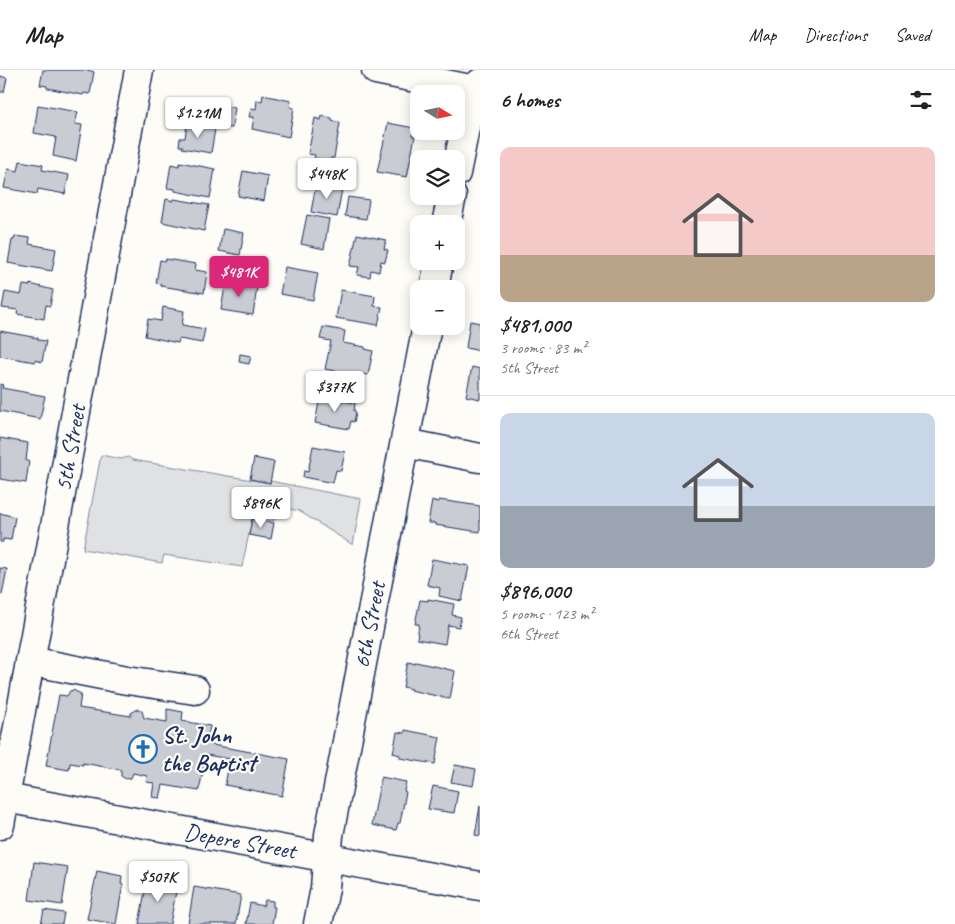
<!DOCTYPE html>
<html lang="en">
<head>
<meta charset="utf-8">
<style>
  :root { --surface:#fff; --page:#f2f2f2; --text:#202124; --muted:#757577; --line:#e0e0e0; --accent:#db2777 }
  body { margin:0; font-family:Caveat,sans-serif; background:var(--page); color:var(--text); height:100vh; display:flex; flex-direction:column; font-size:19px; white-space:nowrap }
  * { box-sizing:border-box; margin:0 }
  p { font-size:16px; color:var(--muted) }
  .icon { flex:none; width:28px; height:28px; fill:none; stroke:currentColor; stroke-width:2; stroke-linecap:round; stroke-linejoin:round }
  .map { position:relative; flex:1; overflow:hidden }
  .panel { display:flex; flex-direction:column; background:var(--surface); width:475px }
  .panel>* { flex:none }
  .needle { width:32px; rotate:100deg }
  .buttons { position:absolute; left:410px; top:15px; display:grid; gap:10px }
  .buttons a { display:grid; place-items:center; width:55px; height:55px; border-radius:10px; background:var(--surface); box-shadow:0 2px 12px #0003; font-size:25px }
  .price { position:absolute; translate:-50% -42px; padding:0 11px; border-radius:5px; background:#fff; color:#222; font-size:16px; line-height:32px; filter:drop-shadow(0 1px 2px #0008) }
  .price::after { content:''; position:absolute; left:50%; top:30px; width:15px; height:11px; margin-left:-8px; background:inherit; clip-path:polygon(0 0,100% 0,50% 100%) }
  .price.on { background:var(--accent); color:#fff }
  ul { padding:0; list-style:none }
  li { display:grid; align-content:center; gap:10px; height:265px; padding:0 20px }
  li+li { border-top:1px solid var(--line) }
  li span { display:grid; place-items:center; height:155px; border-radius:10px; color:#555 }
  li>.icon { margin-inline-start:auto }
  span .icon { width:90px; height:90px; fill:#fffc; stroke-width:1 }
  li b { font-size:21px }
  h2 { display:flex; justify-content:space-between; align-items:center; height:60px; padding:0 20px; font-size:21px }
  header { display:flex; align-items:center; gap:30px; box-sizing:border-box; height:70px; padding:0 25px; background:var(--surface); border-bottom:1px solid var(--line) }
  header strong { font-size:24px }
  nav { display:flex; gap:28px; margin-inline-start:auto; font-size:18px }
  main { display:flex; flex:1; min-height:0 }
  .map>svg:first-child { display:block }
  .green { fill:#e0e1e3; stroke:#7e88a0 }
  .building { fill:#c9ccd3; stroke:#1b2f5e }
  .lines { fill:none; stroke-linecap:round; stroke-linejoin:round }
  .minor-casing { stroke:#1b2f5e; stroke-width:31 }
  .major-casing { stroke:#1b2f5e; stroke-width:31 }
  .minor { stroke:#fdfcf7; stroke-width:28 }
  .major { stroke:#fdfcf7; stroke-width:28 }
  .labels { text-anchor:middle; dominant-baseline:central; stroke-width:4.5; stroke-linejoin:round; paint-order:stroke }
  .street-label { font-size:24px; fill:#1b2f5e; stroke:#fdfcf7 }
  .poi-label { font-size:24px; font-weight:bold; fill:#1b2f5e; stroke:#fdfcf7; text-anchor:start }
</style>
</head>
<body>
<header>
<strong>Map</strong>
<nav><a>Map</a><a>Directions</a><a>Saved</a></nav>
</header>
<main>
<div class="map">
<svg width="480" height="854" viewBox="0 0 480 854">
  <rect width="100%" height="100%" fill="#fdfcf7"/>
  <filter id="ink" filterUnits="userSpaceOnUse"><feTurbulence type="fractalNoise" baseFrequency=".02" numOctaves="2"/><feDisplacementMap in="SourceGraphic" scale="10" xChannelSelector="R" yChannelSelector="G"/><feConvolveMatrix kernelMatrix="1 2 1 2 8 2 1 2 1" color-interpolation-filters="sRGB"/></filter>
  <g filter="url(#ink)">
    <path class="green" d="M101,385L121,389L128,387L133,390L270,413V411L361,429L353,475L299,441L276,436L274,451L253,448L252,449L242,497L164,485L162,493L83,479Z"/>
    <path class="building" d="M43,0H88L94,2L90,24L84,23L83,25L47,18V16L40,15Z
      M0,6L7,8L4,22H0Z
      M263,25L291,31L290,37L294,38L289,67L252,59L254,47H249L251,38L256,39L257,30L262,31Z
      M38,35L78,42L75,54L82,55L76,91L53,86L56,67L34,63Z
      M221,35L235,38L232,58L217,56Z
      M322,46L332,48V51L340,53L334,88H331L329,95L314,92L315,85L308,84L315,48L321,50Z
      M388,53L414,58L412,66H415L407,107L377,102Z
      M187,54L215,59L211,83L182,78L183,76H179L180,68H185Z
      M20,91L43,95L42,100L69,105L65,124L38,119L37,124L4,118L8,99L18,101Z
      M180,92L215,99L210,128L175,121V119L167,118L171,94L179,96Z
      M243,101L268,106L264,131L238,126Z
      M316,114L342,119L337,147L311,142Z
      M348,127L369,130L366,149L345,146Z
      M166,129L173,131L174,129L209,135L204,161L162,152Z
      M307,145L329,149L324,179L301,174Z
      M223,159L244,163L240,185L219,181Z
      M357,164L386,170L384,179L388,180L385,192L381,191L379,202L371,200L370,207L357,205L359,197L350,196Z
      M15,166L30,168L29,174L56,179L52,201L8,193L12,170H14Z
      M166,189L196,194L195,200L207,202L204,223L161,216V214L156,213L160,190L165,191Z
      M285,197L318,203L313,230L280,224Z
      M226,211L257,217L253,245L221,240Z
      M30,214L53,220L50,236L46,235L44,249L17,244L18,240L2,238L5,222L21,225L23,215L30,216Z
      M341,220L375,226L374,236L382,237L378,255L336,248Z
      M163,237L184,241L182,255L205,259L202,273L179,269L178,273L145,266L148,249L161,251Z
      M470,251L480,253V281L466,278Z
      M323,257L345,261L343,273L365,277V279L373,281L368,305L360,304V306L325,299L331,271L320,269Z
      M0,261L38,268V270L46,271L42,292L35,290V292L0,286Z
      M240,284L251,286L249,294L239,292Z
      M472,297L480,299V329L466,326Z
      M0,314L3,315L2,318L45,326L40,349L0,341Z
      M320,327L355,333L354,341L356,342L354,352L351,351L349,359L315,353Z
      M0,368L28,373L26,391H29L26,413L0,409Z
      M313,376L345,382L341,401L336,400L333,413L303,407L304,401L308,402Z
      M254,388L274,392L270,413L250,409Z
      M439,430L480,436V462L435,455V453H428L432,431L439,432Z
      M0,443L15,447L11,470L3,469V472H0Z
      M252,449L274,453L271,469L249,465Z
      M432,489L469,496L462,531L439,526L440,518L427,515Z
      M0,498L7,499L2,525L0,524Z
      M428,529L454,534L452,545L461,547L459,557L448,555L445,574L417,569L419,554H415L420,530L428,531Z
      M408,592L416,594V592L455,601L450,629L410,620L411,619L403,617Z
      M73,620L81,624L79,638L131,646V643L138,639L142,641L144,648L167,652V639L183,642L182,651L210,656L207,674L289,689L282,726L225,715L230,689L206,685L199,721L163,715L160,728L152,727L154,713L146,712L147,706L133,703L131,708L126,709L121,706V700L83,693V695L70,693L69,700L46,696L59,625L67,626L70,621Z
      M405,660L440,667L435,694L400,688V685L393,683L397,662L405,663Z
      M455,695L476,699L473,716L451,712Z
      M381,707L406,712L404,721L406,722L400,753H398L396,760L372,755Z
      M433,716L458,721L454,743L428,739Z
      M480,736V766L475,765Z
      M34,792L68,797L62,835L29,830Z
      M97,801L122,806L121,814H123L116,854L87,849Z
      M147,810L177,816L170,854H139Z
      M194,817L241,825L236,854H188Z
      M265,830L273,831V837H275L272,854H246L250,833L263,836Z
      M44,840L64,843L62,854H41Z"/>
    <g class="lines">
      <defs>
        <path id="minor" d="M376,0L480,21
          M456,103L467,48L480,13
          M446,154L452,126
          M434,219L439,191
          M405,373L480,388
          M30,591L127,610L195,620
          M0,755L139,0
          M318,854L325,818L329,765L427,256"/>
        <path id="major" d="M0,727L480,816"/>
      </defs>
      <use href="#minor" class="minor-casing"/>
      <use href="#major" class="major-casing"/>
      <use href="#minor" class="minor"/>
      <use href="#major" class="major"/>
    </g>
  </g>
  <defs>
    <symbol id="church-ring" viewBox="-11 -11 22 22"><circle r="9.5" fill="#fdfcf7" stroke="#1f6fb2" stroke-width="1.5"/><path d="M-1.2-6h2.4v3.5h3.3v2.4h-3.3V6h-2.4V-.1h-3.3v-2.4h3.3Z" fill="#1f6fb2"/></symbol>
  </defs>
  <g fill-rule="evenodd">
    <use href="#church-ring" x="127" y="663" width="32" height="32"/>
  </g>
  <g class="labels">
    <g class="street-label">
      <text transform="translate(70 378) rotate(-80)">5th Street</text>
      <text transform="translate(369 555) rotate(-79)">6th Street</text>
      <text transform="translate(240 771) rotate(10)">Depere Street</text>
    </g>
    <g class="poi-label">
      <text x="162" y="665">St. John<tspan x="162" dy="28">the Baptist</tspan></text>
    </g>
  </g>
</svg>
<div class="buttons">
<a><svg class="needle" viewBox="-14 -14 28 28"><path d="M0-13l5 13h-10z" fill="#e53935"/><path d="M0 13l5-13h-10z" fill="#757577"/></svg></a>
<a><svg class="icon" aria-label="layers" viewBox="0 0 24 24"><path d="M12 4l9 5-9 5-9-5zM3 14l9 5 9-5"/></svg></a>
<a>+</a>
<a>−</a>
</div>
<b class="price" style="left:198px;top:69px">$1.21M</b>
<b class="price" style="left:327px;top:130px">$448K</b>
<b class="price on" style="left:239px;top:228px">$481K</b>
<b class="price" style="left:335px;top:343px">$377K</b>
<b class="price" style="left:261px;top:459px">$896K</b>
<b class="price" style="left:158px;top:833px">$507K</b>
</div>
<section class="panel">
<h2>6 homes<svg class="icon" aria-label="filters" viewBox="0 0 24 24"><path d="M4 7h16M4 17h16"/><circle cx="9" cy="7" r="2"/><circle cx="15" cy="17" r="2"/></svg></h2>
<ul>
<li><span style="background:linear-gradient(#f6c9c9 70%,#b9a48a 0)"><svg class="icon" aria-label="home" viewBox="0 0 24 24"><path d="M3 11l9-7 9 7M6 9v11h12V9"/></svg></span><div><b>$481,000</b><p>3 rooms · 83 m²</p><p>5th Street</p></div></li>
<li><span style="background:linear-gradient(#c9d6e8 60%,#9aa5b1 0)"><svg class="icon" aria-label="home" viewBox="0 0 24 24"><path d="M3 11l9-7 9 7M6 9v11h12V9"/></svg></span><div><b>$896,000</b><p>5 rooms · 123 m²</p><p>6th Street</p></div></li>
</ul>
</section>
</main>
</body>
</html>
